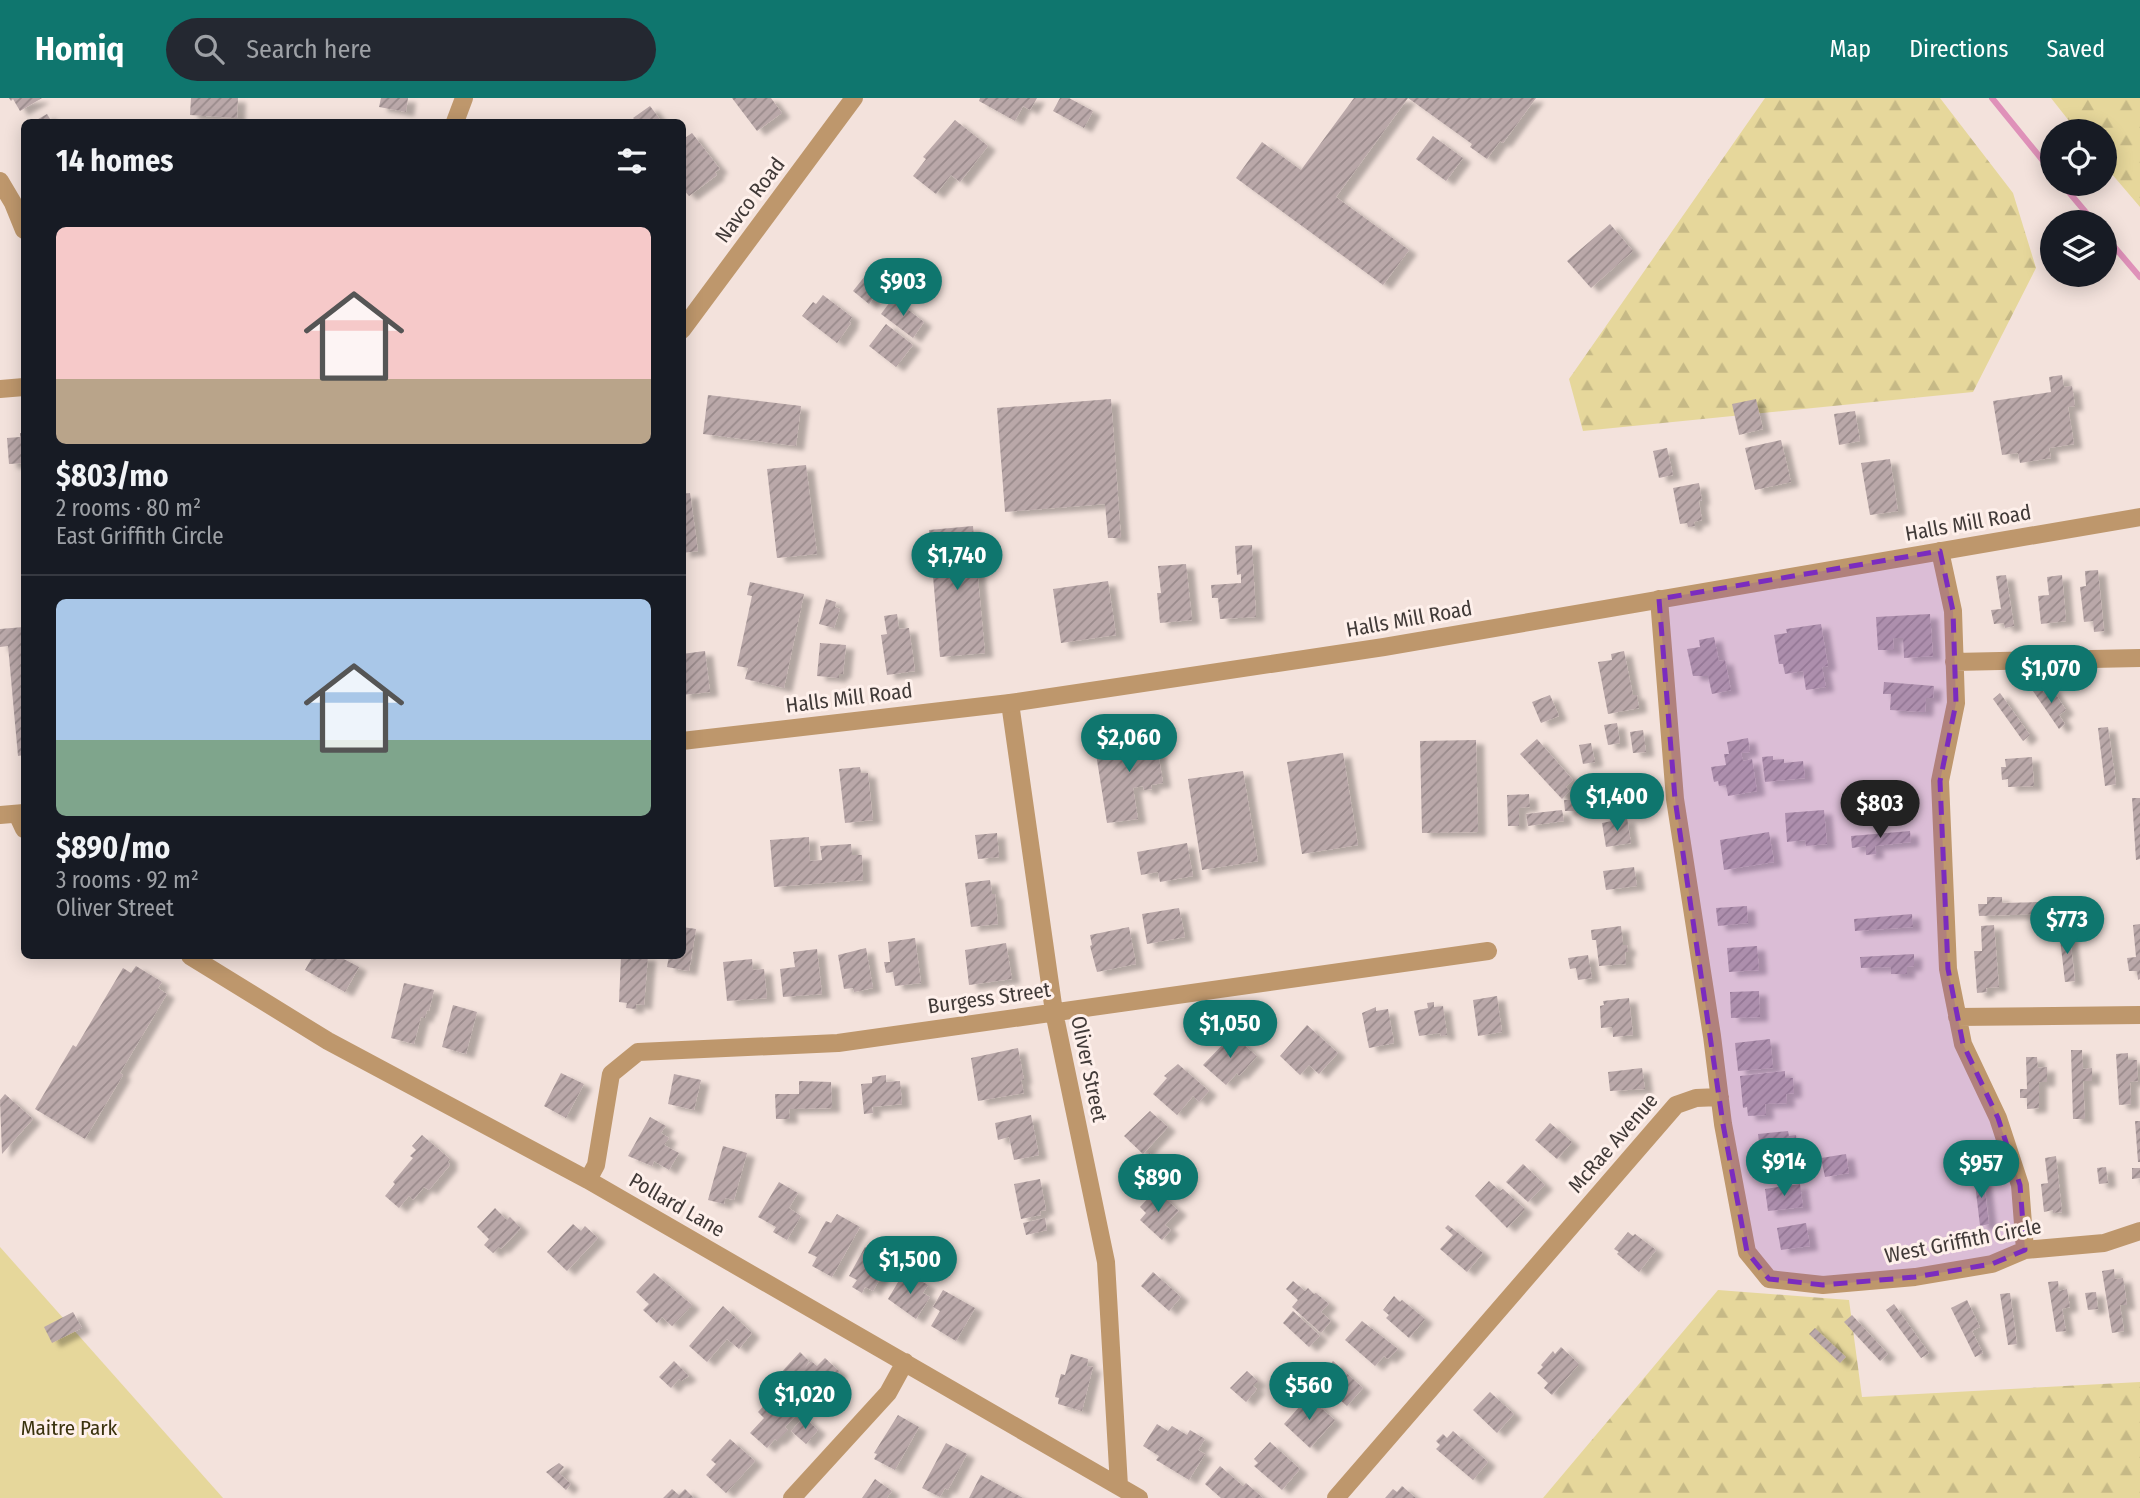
<!DOCTYPE html>
<html lang="en">
<head>
<meta charset="utf-8">
<style>
  :root { --surface:#171b24; --page:#242831; --text:#f1f3f6; --muted:#9ea1a6; --line:#363941; --accent:#0f766e }
  body { margin:0; font-family:"Fira Sans Condensed",sans-serif; background:var(--page); color:var(--text); height:100vh; display:flex; flex-direction:column; font-size:26px; white-space:nowrap }
  * { box-sizing:border-box; margin:0 }
  p { font-size:23px; color:var(--muted) }
  .icon { flex:none; width:38px; height:38px; fill:none; stroke:currentColor; stroke-width:2; stroke-linecap:round; stroke-linejoin:round }
  .map { position:relative; flex:1; overflow:hidden }
  .panel { position:absolute; left:21px; top:21px; width:665px; height:840px; display:flex; flex-direction:column; background:var(--surface); border-radius:10px; box-shadow:0 4px 18px #0003 }
  .panel>* { flex:none }
  .controls { position:absolute; left:2040px; top:21px; display:grid; gap:14px }
  .controls a { display:grid; place-items:center; width:77px; height:77px; border-radius:50%; background:var(--surface); box-shadow:0 4px 18px #0003; font-size:35px }
  .price { position:absolute; translate:-50% -60px; padding:0 16px; border-radius:24px; background:var(--accent); color:#fff; font-size:23px; line-height:46px; filter:drop-shadow(0 2px 4px #0008) }
  .price::after { content:''; position:absolute; left:50%; top:42px; width:21px; height:16px; margin-left:-10px; background:inherit; clip-path:polygon(0 0,100% 0,50% 100%) }
  .price.active { background:#222; color:#fff }
  ul { padding:0; list-style:none }
  li { display:grid; align-content:center; gap:14px; height:371px; padding:0 35px }
  li+li { border-top:2px solid var(--line) }
  li span { display:grid; place-items:center; height:217px; border-radius:10px; color:#555 }
  li>.icon { margin-inline-start:auto }
  span .icon { width:126px; height:126px; fill:#fffc; stroke-width:1 }
  li b { font-size:30px }
  h2 { display:flex; justify-content:space-between; align-items:center; height:84px; padding:0 35px; font-size:30px }
  header { display:flex; align-items:center; gap:42px; box-sizing:border-box; height:98px; padding:0 35px; background:var(--accent); color:#fff }
  header strong { font-size:33px }
  nav { display:flex; gap:38px; margin-inline-start:auto; font-size:24px }
  .search { width:490px; height:63px; background:var(--page); display:flex; align-items:center; gap:18px; box-sizing:border-box; padding:0 24px; border-radius:38px; color:var(--muted); font-size:26px }
  .map>svg:first-child { display:block }
  .forest { fill:url(#forest-firs) }
  .green { fill:#e6d79b }
  .lines { fill:none; stroke-linecap:round; stroke-linejoin:round }
  .stream { stroke:#df91b9; stroke-width:6 }
  .building { fill:url(#building-hatch); filter:url(#shadow) }
  .minor { stroke:#be976c; stroke-width:18 }
  .tertiary { stroke:#be976c; stroke-width:18 }
  .marked { fill:#7b2cbf; fill-opacity:0.2; stroke:#7b2cbf; stroke-width:5; stroke-dasharray:14 9; stroke-linejoin:round }
  .labels { text-anchor:middle; dominant-baseline:central; stroke-width:6; stroke-linejoin:round; paint-order:stroke }
  .street-label { font-size:21px; fill:#413a38; stroke:#fef0eb }
  .park-label { font-size:21px; fill:#3a320d; stroke:#fef0eb }
</style>
</head>
<body>
<header>
<strong>Homiq</strong>
<div class="search"><svg class="icon" aria-label="search" viewBox="0 0 24 24"><circle cx="10" cy="10" r="6"/><path d="M15 15l6 6"/></svg>Search here</div>
<nav><a>Map</a><a>Directions</a><a>Saved</a></nav>
</header>
<div class="map">
<svg width="2140" height="1400" viewBox="0 0 2140 1400">
  <defs>
    <pattern id="forest-firs" width="22" height="20" patternUnits="userSpaceOnUse" patternTransform="scale(1.75)"><rect width="22" height="20" fill="#e6d79b"/><path d="M5 1l3.5 6h-7zM16 11l3.5 6h-7z" fill="#c6b986"/></pattern>
    <pattern id="building-hatch" width="6" height="6" patternUnits="userSpaceOnUse" patternTransform="scale(1.75)"><rect width="6" height="6" fill="#baa8a9"/><path d="M-1 1l2-2M0 6l6-6M5 7l2-2" fill="none" stroke="#998a8b"/></pattern>
    <filter id="shadow"><feDropShadow dx="8" dy="4.5" stdDeviation="2" flood-color="#0004"/></filter>
  </defs>
  <rect width="100%" height="100%" fill="#f3e2dc"/>
  <path class="forest" d="M1765,0H1940L2013,95L2036,170L1973,294L1583,333L1569,281Z
    M2051,0H2140V109L2105,68V33H2077Z
    M1718,1192L1849,1202L1862,1299L2140,1284V1400H1543Z"/>
  <path class="green" d="M0,1149L223,1400H0Z"/>
  <g class="lines">
    <path class="stream" d="M1992,0L2053,75
      M2062,86L2094,124
      M2105,138L2140,179"/>
  </g>
  <path class="building" d="M9,0H42L20,13L13,1L11,3Z
    M191,0H238L237,20L190,17Z
    M381,0H408L406,14L379,9Z
    M732,0H771L782,15L757,33Z
    M980,0H1037L1030,12L1023,8L1015,23L979,3Z
    M1060,0H1069L1093,13L1084,30L1053,13Z
    M1354,0H1536L1503,45L1500,43L1487,61L1470,49L1472,46L1408,0L1336,99L1409,152L1383,187L1236,80L1262,44L1301,72Z
    M650,8L662,24H637L633,20Z
    M47,16L52,24H33Z
    M955,22L988,48L960,84L951,77L936,96L913,78L926,61L923,59Z
    M692,35L720,71L715,74L717,77L689,98L682,90V42Z
    M1433,38L1463,60L1446,83L1416,61Z
    M1610,126L1633,153L1591,190L1567,163Z
    M865,178L881,190L869,206L853,193Z
    M823,197L852,219L849,224L851,225L837,245L802,218L813,204L816,206Z
    M893,200L924,224L913,240L881,216Z
    M886,226L913,247L896,269L869,248Z
    M2062,277L2064,289L2072,288L2075,308L2068,309L2074,346L2049,350L2051,360L2020,365L2018,355L2002,357L1993,303L2051,294L2049,279Z
    M708,297L801,308L796,348L703,336Z
    M1111,301L1121,440H1108L1105,406L1005,414L997,310Z
    M1756,301L1763,331L1739,337L1732,306Z
    M1855,313L1860,343L1839,347L1834,316Z
    M20,335H24V365L9,366L7,340L20,339Z
    M1781,342L1791,384L1755,392L1745,350Z
    M1667,350L1673,377L1659,380L1653,353Z
    M1890,361L1898,413L1870,417L1861,365Z
    M806,367L817,456L777,460L767,371Z
    M1699,385L1702,402L1699,403L1702,422L1694,424L1695,428L1688,429L1687,425L1680,426L1673,390Z
    M690,395L698,453L682,455V396Z
    M973,428L985,555L940,559L929,432Z
    M1252,447L1256,519L1220,521L1218,500H1212L1211,487L1241,485V476L1237,477L1235,448Z
    M1186,466L1192,522L1160,525L1157,495H1161L1158,468Z
    M2098,472L2104,533L2094,534L2093,523L2084,524L2080,489L2086,488L2085,473Z
    M2006,477L2014,528L2005,530L2004,525L1994,526L1991,512L2001,511L1996,478Z
    M2062,477L2066,523L2041,526L2038,498L2049,497L2047,479Z
    M1108,483L1116,537L1061,545L1053,491Z
    M750,484L804,496L784,590L745,581L748,570L737,568L752,498L747,497Z
    M826,501L836,504L835,509L840,511L834,530L819,526Z
    M897,516L899,531L909,530L915,573L887,577L881,537L887,536L884,518Z
    M1930,516L1933,558L1904,560L1903,540H1893L1894,552H1878L1876,519Z
    M1821,526L1828,568L1822,569L1826,589L1806,592L1803,573L1785,576L1783,566H1779L1774,537L1787,535L1786,531Z
    M24,529V657L18,658L8,548L0,549V531Z
    M1714,539L1719,563L1725,562L1731,592L1712,596L1708,578H1693L1687,551L1700,549L1699,542Z
    M820,545L846,547L843,576H839V580L817,578Z
    M705,553L710,594L682,597V556Z
    M1624,553L1633,597H1637L1639,610L1608,616L1598,564L1612,562L1611,556Z
    M1884,584L1934,588L1933,600H1926L1925,614L1890,612L1891,596H1883Z
    M2040,589L2044,594L2051,589L2066,612L2059,617L2065,626L2059,631L2033,593Z
    M2000,595L2030,637L2023,643L1993,601Z
    M1550,597L1559,618L1541,625L1532,604Z
    M1617,625L1620,645L1608,647L1604,627Z
    M1154,629L1163,685L1151,687L1152,691L1144,692L1143,688L1133,690L1138,721L1107,725L1096,656L1129,651L1127,640H1131L1130,633Z
    M2108,629L2116,686L2105,688L2098,630Z
    M1643,632L1646,654L1633,655L1630,634Z
    M1748,640L1750,654L1741,655L1743,663L1752,661L1757,693L1728,698L1726,687L1719,688L1718,683L1714,684L1711,669L1726,667L1724,656H1729L1727,644Z
    M1537,641L1573,682L1566,689L1570,693L1562,701L1520,656Z
    M1476,642L1478,734L1422,735L1420,643Z
    M1591,645L1595,664L1583,666L1579,647Z
    M1343,655L1358,747L1302,756L1287,664Z
    M1773,658V662L1784,661V665L1803,663L1805,680L1765,684L1762,659Z
    M2032,659L2034,688L2008,689V681L2002,682L2001,669H2006L2005,661Z
    M860,669L861,675H868L873,722L845,725L839,671Z
    M1243,673L1258,763L1202,772L1188,681Z
    M1908,695V705H1902L1903,714H1891L1890,705H1884V711H1877L1876,706L1857,707V697Z
    M1529,696L1530,709L1519,710V728H1508L1507,697Z
    M2132,700H2140V761L2136,762Z
    M1564,702H1592V713H1565Z
    M1562,712L1564,723L1528,728L1526,716Z
    M1824,712L1827,746L1806,748L1805,742L1787,744L1785,715Z
    M1627,720L1631,745L1606,749L1602,725Z
    M1910,733L1911,744L1875,748L1876,756L1866,757V748L1852,750L1851,738Z
    M1769,734L1774,764L1724,772L1720,742Z
    M997,735L999,759L978,761L975,737Z
    M809,739L810,763L822,762L820,748L851,746L852,757H862L863,782L774,789L770,742Z
    M1187,745L1193,778L1160,784L1158,774L1141,777L1137,754Z
    M1634,769L1637,788L1606,792L1603,773Z
    M990,782L992,796H995L998,826L971,829L965,785Z
    M1987,799H2002V805L2039,804V816L1979,818L1978,806H1987Z
    M1747,808L1748,825L1718,828L1716,810Z
    M1179,810L1185,839L1147,846L1142,816Z
    M1912,816L1913,829L1855,833L1854,821Z
    M2140,826V881L2138,882L2137,873H2129L2127,860L2136,859L2133,827Z
    M1994,827L1999,889L1986,890L1987,894L1977,895L1974,853H1982L1981,828Z
    M1621,828L1623,847H1627L1628,854H1625L1626,866L1599,868L1596,842H1592L1591,832Z
    M682,829L696,831L689,873L667,869L669,858H682Z
    M1129,829L1136,866L1097,874L1090,848L1092,847L1090,837Z
    M2069,831L2075,883L2065,884L2059,832Z
    M915,840L921,885L895,888L893,874L886,875L884,864H890L888,844Z
    M1006,845L1012,881L969,887L965,852Z
    M1757,848L1759,872L1729,874L1727,850Z
    M866,850L873,890L854,894L853,890L844,891L838,857Z
    M817,851L822,896L783,899L780,871L795,869L793,854Z
    M1914,856V868L1907,869V876H1891V869L1861,870L1860,859Z
    M1588,857L1592,880L1578,882L1576,870L1570,871L1568,860Z
    M313,858H338L359,869L345,894L305,872Z
    M621,858H648L644,907L636,906V911L626,910L627,905L619,904Z
    M752,861L753,872L764,871L767,900L727,903L723,864Z
    M136,868L162,884L158,890L167,896L120,975L123,977L85,1041L35,1011L73,947L76,949L123,870L131,875Z
    M404,885L434,892L429,913L427,912L425,920L421,919L414,946L391,940Z
    M1759,893L1760,919L1731,920L1730,894Z
    M1497,898L1502,934L1478,938L1473,902Z
    M1629,900L1633,937L1613,939L1612,929L1601,930L1600,908L1604,907L1603,903Z
    M1434,904V909L1443,908L1447,937L1441,938L1440,935L1419,938L1414,913L1428,910L1427,905Z
    M453,907L477,914L466,956L442,949Z
    M1376,909V913L1388,911L1394,945L1369,950L1362,915Z
    M1307,927L1338,955L1319,976L1309,967L1300,977L1280,958Z
    M1232,937L1257,958L1239,978L1237,975L1226,987L1203,967Z
    M1770,941L1773,970L1738,973L1735,945Z
    M1018,950L1024,982H1021L1024,995L978,1003L971,960Z
    M2071,952H2082L2083,971L2092,970V983H2083L2085,1021H2073Z
    M2128,955V962H2137L2138,983L2130,984L2131,1006L2119,1007L2116,956Z
    M2026,959H2037L2038,970L2047,969V984H2039V1010L2027,1011V1000H2020V991H2027Z
    M1178,966L1209,993L1199,1004L1193,998L1177,1017L1153,996L1167,980L1164,978Z
    M1642,970L1645,991L1610,993L1608,974Z
    M1785,973V980H1793L1794,995L1786,996L1787,1005L1765,1006L1766,1017L1748,1018L1747,1009L1743,1010L1740,978Z
    M561,975L584,986L566,1020L544,1008Z
    M674,976L701,982L694,1012L668,1006Z
    M886,977V984L900,983L902,1006L872,1009L873,1015L864,1016L861,986L872,985V979Z
    M799,983L831,984L832,1010L789,1011L790,1021H776L775,996H799Z
    M5,996L33,1021L2,1056L0,1002Z
    M1150,1013L1168,1029L1143,1056L1124,1038Z
    M1031,1017L1039,1057L1014,1062L1009,1039L998,1042L995,1025Z
    M650,1019L666,1028L661,1035L669,1040L664,1047L679,1055L669,1072L654,1063L652,1068L628,1058Z
    M2135,1023H2140V1064H2138Z
    M1550,1025L1572,1044L1557,1061L1535,1042Z
    M1788,1033L1789,1038L1796,1037L1798,1052L1791,1053V1058L1761,1061L1758,1036Z
    M422,1037L450,1061L448,1064L450,1067L429,1092L424,1089L413,1102L409,1098L399,1110L385,1098L395,1086L393,1084L413,1060L410,1058L416,1052L412,1048Z
    M723,1048L747,1055L734,1102L725,1100L724,1106L708,1102Z
    M1149,1055L1167,1070L1159,1080L1141,1064Z
    M1846,1056L1849,1075L1825,1079L1821,1060Z
    M2056,1058L2062,1114L2053,1115V1112L2044,1114L2041,1086L2048,1085L2045,1060Z
    M1523,1066L1545,1087L1528,1104L1506,1084Z
    M2106,1069L2108,1085L2099,1086L2097,1070Z
    M2132,1070H2140V1080L2132,1081Z
    M1983,1076L1989,1126L1980,1128L1974,1077Z
    M1040,1081L1046,1112L1040,1113L1041,1117L1021,1121L1014,1086Z
    M1489,1083L1500,1093L1503,1091L1525,1111L1507,1130L1475,1098Z
    M779,1084L798,1095L789,1110L801,1118L787,1142L773,1134L776,1129L758,1119Z
    M1800,1086L1803,1109L1768,1113L1765,1091Z
    M1156,1092L1179,1113L1165,1127L1171,1132L1162,1142L1140,1122L1146,1115L1140,1109Z
    M495,1110L507,1122L510,1119L521,1130L501,1151L499,1149L493,1155L484,1147L489,1141L477,1129Z
    M837,1116L860,1129L832,1179L812,1168L817,1159L808,1155L826,1123L831,1125Z
    M1045,1120L1047,1132L1026,1137L1023,1125Z
    M1806,1125L1810,1148L1781,1152L1777,1130Z
    M573,1126L581,1133L585,1128L598,1140L567,1173L547,1154Z
    M1448,1127L1483,1155L1467,1174L1440,1151L1453,1137L1445,1130Z
    M1628,1134L1633,1138L1635,1136L1656,1152L1639,1174L1617,1156L1619,1154L1614,1151Z
    M865,1149L890,1163L873,1193L865,1189L862,1195L852,1189L857,1182L849,1178Z
    M2114,1171L2115,1181L2123,1180L2127,1207H2120L2124,1233L2112,1235L2102,1173Z
    M1153,1174L1181,1199L1169,1213L1141,1188Z
    M654,1175L692,1207L672,1228L662,1219L657,1225L643,1212L649,1206L636,1194Z
    M909,1176L928,1187L923,1195L930,1199L916,1221L888,1201L901,1179L905,1182Z
    M1293,1183L1305,1193L1308,1190L1314,1196L1316,1195L1329,1206L1321,1214L1331,1223L1321,1235L1292,1209L1298,1202L1286,1191Z
    M2058,1183L2059,1193L2067,1191L2070,1209L2062,1211L2066,1233L2056,1234L2048,1184Z
    M943,1192L975,1210L956,1243L931,1228L940,1213L933,1209Z
    M2096,1194L2098,1211L2088,1212L2085,1195Z
    M2010,1195L2017,1246L2008,1247L2000,1196Z
    M1394,1198L1400,1204L1402,1202L1425,1221L1409,1240L1386,1220L1389,1217L1383,1212Z
    M1967,1202L1980,1229L1972,1233L1983,1255L1975,1259L1951,1210Z
    M1894,1206L1929,1255L1921,1260L1886,1212Z
    M723,1208L752,1235L739,1251L727,1241L707,1264L689,1248Z
    M1293,1213L1320,1238L1309,1249L1283,1225Z
    M73,1214L82,1230L52,1245L44,1229Z
    M1852,1217L1888,1256L1880,1263L1844,1224Z
    M1362,1223L1398,1251L1388,1261L1384,1258L1375,1268L1345,1242Z
    M1815,1230L1846,1259L1840,1265L1809,1236Z
    M1561,1249L1579,1266L1552,1297L1544,1290L1548,1285L1537,1275L1543,1269L1541,1267L1553,1253L1555,1256Z
    M800,1254L809,1263L805,1270L811,1263L817,1268L825,1260L840,1274L834,1281L831,1278L813,1300L815,1302L810,1308L777,1279Z
    M1071,1256L1088,1261L1087,1268L1093,1269L1082,1313L1058,1306L1059,1300L1055,1299L1061,1276L1065,1277Z
    M674,1263L689,1278L681,1283L679,1281L671,1290L659,1279Z
    M1333,1263L1363,1290L1347,1308L1317,1282Z
    M1247,1273L1258,1283L1253,1288L1257,1291L1246,1304L1230,1290Z
    M1490,1294L1514,1316L1497,1335L1473,1312Z
    M782,1299L798,1315L785,1329L788,1332L777,1343L775,1341L767,1350L750,1335L764,1320L758,1314L768,1303L774,1308Z
    M1308,1299L1335,1322L1310,1350L1284,1326Z
    M898,1317L919,1329L895,1372L874,1361L877,1356L874,1355Z
    M804,1319L818,1332L806,1346L791,1333Z
    M1157,1326L1168,1333L1172,1328L1187,1337L1190,1332L1205,1341L1198,1352L1205,1356L1189,1382L1156,1362L1159,1358L1143,1348Z
    M1453,1333L1488,1364L1473,1382L1436,1351L1440,1347L1436,1343L1443,1336L1447,1340Z
    M730,1341L755,1363L726,1395L706,1377L716,1366L711,1362Z
    M1270,1344L1300,1371L1282,1392L1254,1368L1258,1365L1254,1361Z
    M946,1345L967,1356L948,1392L945,1390L940,1399L922,1390Z
    M559,1365L564,1369L559,1375L571,1386L566,1392L546,1374Z
    M1220,1368L1243,1388L1246,1385L1263,1400H1221L1205,1386Z
    M981,1377L1023,1400H969Z
    M875,1381L892,1393L887,1400H862Z
    M1402,1388L1416,1400H1385L1393,1391L1397,1394Z
    M672,1391L679,1397L685,1391L694,1400H663Z"/>
  <g class="lines">
    <path class="minor" d="M455,24L464,0
      M0,83L13,105L24,132
      M682,232L854,0
      M0,291L24,289
      M1940,453L1953,513L1956,605L1940,683L1948,871L1963,946L1998,1020L2020,1087L2025,1152
      M1659,501L1675,701L1712,938L1723,1026L1747,1154L1769,1181L1823,1187L1915,1179L1992,1166L2025,1152L2104,1145L2140,1133
      M1954,564L2140,560
      M1010,605L1054,914L1106,1164L1119,1388
      M17,716L24,731
      M190,858L328,943L588,1082L1139,1400
      M1957,919L2140,917
      M588,1082L596,1067L611,976L638,954L838,945L1488,853
      M792,1400L888,1295L905,1264
      M1336,1400L1676,1007L1696,1000L1720,999"/>
    <path class="tertiary" d="M682,643L1010,605L1384,549L2140,419
      M0,717L24,715"/>
  </g>
  <path class="marked" d="M1940,453L1953,513L1956,605L1940,683L1948,871L1963,946L1998,1020L2020,1087L2025,1152L1992,1166L1915,1179L1823,1187L1769,1181L1747,1154L1723,1026L1675,701L1659,501Z"/>
  <g class="labels">
    <g class="street-label">
      <text transform="translate(750 102) rotate(-53)">Navco Road</text>
      <text transform="translate(1968 425) rotate(-10)">Halls Mill Road</text>
      <text transform="translate(1409 521) rotate(-10)">Halls Mill Road</text>
      <text transform="translate(849 600) rotate(-7)">Halls Mill Road</text>
      <text transform="translate(989 900) rotate(-8)">Burgess Street</text>
      <text transform="translate(1089 971) rotate(78)">Oliver Street</text>
      <text transform="translate(1613 1045) rotate(-49)">McRae Avenue</text>
      <text transform="translate(677 1107) rotate(30)">Pollard Lane</text>
      <text transform="translate(1963 1143) rotate(-11)">West Griffith Circle</text>
    </g>
    <g class="park-label">
      <text x="69" y="1330">Maitre Park</text>
    </g>
  </g>
</svg>
<div class="controls">
<a><svg class="icon" aria-label="locate" viewBox="0 0 24 24"><circle cx="12" cy="12" r="6"/><path d="M12 2v4M12 18v4M2 12h4M18 12h4"/></svg></a>
<a><svg class="icon" aria-label="layers" viewBox="0 0 24 24"><path d="M12 4l9 5-9 5-9-5zM3 14l9 5 9-5"/></svg></a>
</div>
<b class="price" style="left:903px;top:220px">$903</b>
<b class="price" style="left:957px;top:494px">$1,740</b>
<b class="price" style="left:2051px;top:607px">$1,070</b>
<b class="price" style="left:1129px;top:676px">$2,060</b>
<b class="price" style="left:1617px;top:735px">$1,400</b>
<b class="price active" style="left:1880px;top:742px">$803</b>
<b class="price" style="left:2067px;top:858px">$773</b>
<b class="price" style="left:1230px;top:962px">$1,050</b>
<b class="price" style="left:1784px;top:1100px">$914</b>
<b class="price" style="left:1981px;top:1102px">$957</b>
<b class="price" style="left:1158px;top:1116px">$890</b>
<b class="price" style="left:910px;top:1198px">$1,500</b>
<b class="price" style="left:1309px;top:1324px">$560</b>
<b class="price" style="left:805px;top:1333px">$1,020</b>
<section class="panel">
<h2>14 homes<svg class="icon" aria-label="filters" viewBox="0 0 24 24"><path d="M4 7h16M4 17h16"/><circle cx="9" cy="7" r="2"/><circle cx="15" cy="17" r="2"/></svg></h2>
<ul>
<li><span style="background:linear-gradient(#f6c9c9 70%,#b9a48a 0)"><svg class="icon" aria-label="home" viewBox="0 0 24 24"><path d="M3 11l9-7 9 7M6 9v11h12V9"/></svg></span><div><b>$803/mo</b><p>2 rooms · 80 m²</p><p>East Griffith Circle</p></div></li>
<li><span style="background:linear-gradient(#a9c7e8 65%,#7fa58c 0)"><svg class="icon" aria-label="home" viewBox="0 0 24 24"><path d="M3 11l9-7 9 7M6 9v11h12V9"/></svg></span><div><b>$890/mo</b><p>3 rooms · 92 m²</p><p>Oliver Street</p></div></li>
</ul>
</section>
</div>
</body>
</html>
